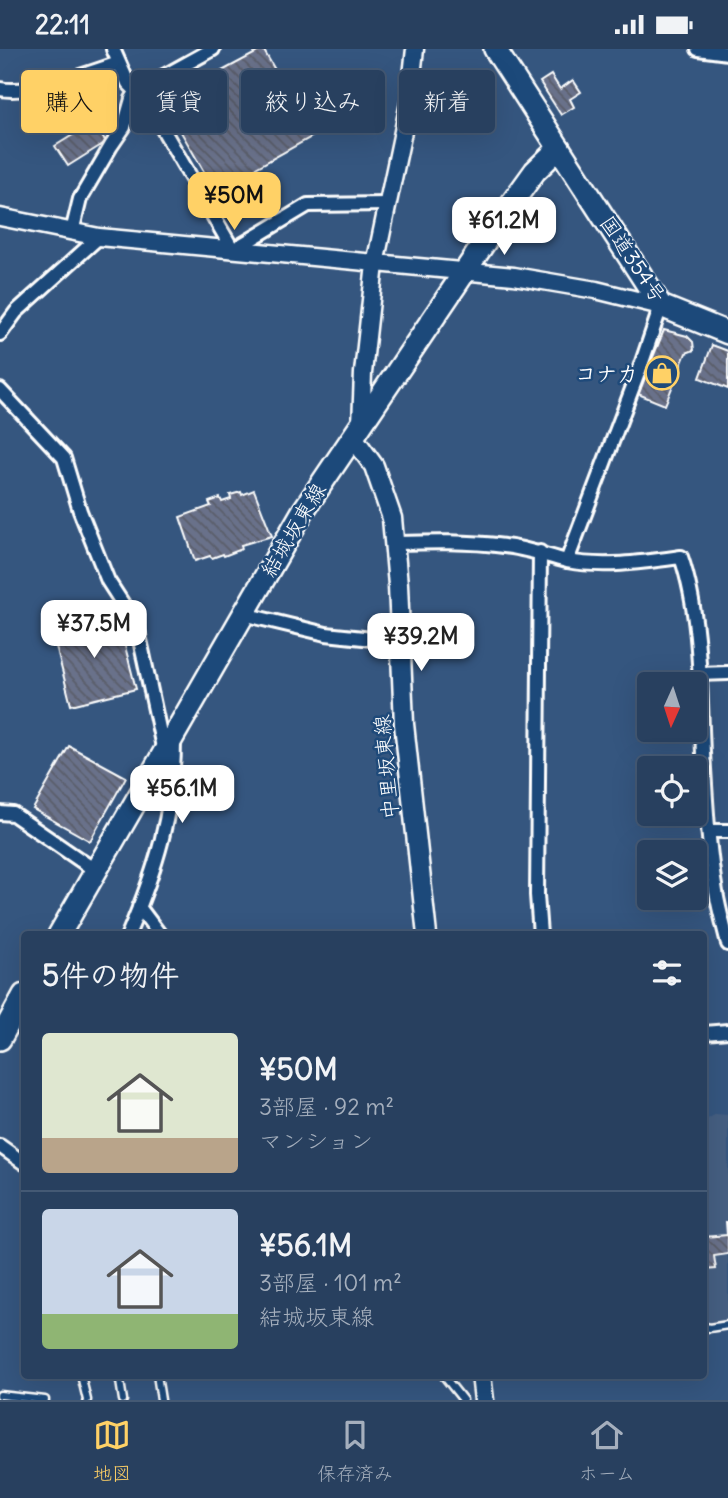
<!DOCTYPE html>
<html lang="ja">
<head>
<meta charset="utf-8">
<style>
  :root { --surface:#28405f; --page:#344b68; --text:#f1f3f6; --muted:#a5afbd; --line:#445974; --accent:#ffd166 }
  body { margin:0; font-family:Delius,"Klee One",sans-serif; background:var(--page); color:var(--text); height:100vh; display:flex; flex-direction:column; font-size:26px; white-space:nowrap }
  * { box-sizing:border-box; margin:0 }
  p { font-size:23px; color:var(--muted) }
  .icon { flex:none; width:38px; height:38px; fill:none; stroke:currentColor; stroke-width:2; stroke-linecap:round; stroke-linejoin:round }
  .map { position:relative; flex:1; overflow:hidden }
  .sheet { position:absolute; left:21px; top:882px; width:686px; height:448px; display:flex; flex-direction:column; background:var(--surface); border-radius:7px; box-shadow:0 7px 28px #0002,0 0 0 2px var(--line) }
  .sheet>* { flex:none }
  .hud { position:absolute; left:21px; top:21px; width:686px; height:63px; display:flex; gap:14px }
  .needle { width:46px; rotate:183deg }
  .fabs { position:absolute; left:637px; top:623px; display:grid; gap:14px }
  .fabs a { display:grid; place-items:center; width:70px; height:70px; border-radius:7px; background:var(--surface); box-shadow:0 7px 28px #0002,0 0 0 2px var(--line); font-size:35px }
  .price { position:absolute; translate:-50% -60px; padding:0 16px; border-radius:14px; background:#fff; color:#222; font-size:23px; line-height:46px; filter:drop-shadow(0 2px 4px #0008) }
  .price::after { content:''; position:absolute; left:50%; top:42px; width:21px; height:16px; margin-left:-10px; background:inherit; clip-path:polygon(0 0,100% 0,50% 100%) }
  .price.active { background:var(--accent); color:#111 }
  ul { padding:0; list-style:none }
  li { display:flex; align-items:center; gap:21px; height:175px; padding:0 21px }
  li+li { border-top:2px solid var(--line) }
  li span { display:grid; place-items:center; flex:none; width:196px; height:140px; border-radius:7px; color:#555 }
  li>.icon { margin-inline-start:auto }
  span .icon { width:84px; height:84px; fill:#fffc; stroke-width:1 }
  li b { font-size:30px }
  h2 { display:flex; justify-content:space-between; align-items:center; height:84px; padding:0 21px; font-size:30px }
  .chip { padding:0 24px; border-radius:7px; background:var(--surface); box-shadow:0 7px 28px #0002,0 0 0 2px var(--line); font-size:24px; line-height:63px }
  .chip.active { background:var(--accent); color:#111 }
  .status { display:flex; justify-content:space-between; align-items:center; height:49px; padding:0 35px; background:var(--surface); direction:ltr }
  .status svg { height:19px; fill:currentColor }
  .tab-bar { display:flex; justify-content:space-around; align-items:center; height:98px; border-top:2px solid var(--line); background:var(--surface); font-size:19px; color:var(--muted) }
  .tab-bar a { display:grid; justify-items:center; gap:4px }
  .tab-bar .active { color:var(--accent) }
  .map>svg:first-child { display:block }
  .built { fill:#455e82 }
  .building { fill:url(#building-back-hatch); stroke:#fff; stroke-width:2 }
  .lines { fill:none; stroke-linecap:round; stroke-linejoin:round }
  .service-casing { stroke:#fff; stroke-width:11 }
  .minor-casing { stroke:#fff; stroke-width:18 }
  .tertiary-casing { stroke:#fff; stroke-width:21 }
  .secondary-casing { stroke:#fff; stroke-width:23 }
  .primary-casing { stroke:#fff; stroke-width:26 }
  .trunk-casing { stroke:#fff; stroke-width:26 }
  .service { stroke:#1f4a7a; stroke-width:6 }
  .minor { stroke:#1f4a7a; stroke-width:12 }
  .tertiary { stroke:#1f4a7a; stroke-width:16 }
  .secondary { stroke:#1f4a7a; stroke-width:18 }
  .primary { stroke:#1f4a7a; stroke-width:21 }
  .trunk { stroke:#1f4a7a; stroke-width:21 }
  .labels { text-anchor:middle; dominant-baseline:central; stroke-width:5; stroke-linejoin:round; paint-order:stroke }
  .street-label { font-size:21px; fill:#fff; stroke:#1f4a7a }
  .poi-label { font-size:21px; font-weight:bold; fill:#fff; stroke:#1f4a7a; text-anchor:end }
</style>
</head>
<body>
<div class="status"><b>22:11</b><svg viewBox="0 0 49 12"><path d="M0 12V9h3v3zM5 12V6h3v6zM10 12V3h3v9zM15 12V0h3v12zM26 1h20v11H26zM47 4h2v5h-2z"/></svg></div>
<div class="map">
<svg width="728" height="1351" viewBox="0 0 728 1351">
  <defs>
    <pattern id="building-back-hatch" width="6" height="6" patternUnits="userSpaceOnUse" patternTransform="scale(1.75)"><rect width="6" height="6" fill="#69718a"/><path d="M-1 5l2 2M0 0l6 6M5-1l2 2" fill="none" stroke="#595d68"/></pattern>
  </defs>
  <rect width="100%" height="100%" fill="#35567f"/>
  <filter id="ink" filterUnits="userSpaceOnUse"><feTurbulence type="fractalNoise" baseFrequency=".0143" numOctaves="2"/><feDisplacementMap in="SourceGraphic" scale="14" xChannelSelector="R" yChannelSelector="G"/><feConvolveMatrix kernelMatrix="1 2 1 2 8 2 1 2 1" color-interpolation-filters="sRGB"/></filter>
  <g filter="url(#ink)">
    <path class="built" d="M716,1065L728,1066V1269L725,1273L715,1274L704,1271V1072Z"/>
    <path class="building" d="M263,0L313,87L227,135L223,126L210,133L170,64L228,32L222,22Z
      M551,26L560,40L573,31L581,43L570,50L574,58L561,66L540,33Z
      M94,73L106,93L68,117L55,97Z
      M664,281L687,287L693,293L694,301L686,304L665,356L638,345Z
      M712,296L728,302V340L700,329Z
      M254,441L272,487L241,496L242,500L224,507L223,505L212,509L210,507L195,512L180,468L211,457L209,453L220,449L222,453L231,450L230,446L241,443L242,446Z
      M117,566L136,640L71,656L52,582Z
      M69,697L126,728L90,792L33,760Z
      M726,1173H728V1205L714,1207L716,1220L704,1221V1188L727,1186Z"/>
    <g class="lines">
      <defs>
        <path id="service" d="M704,1277L709,1279L728,1276
          M81,1326L87,1351
          M119,1326L123,1351
          M157,1326L161,1351
          M443,1326L463,1351
          M0,1346L45,1351"/>
        <path id="minor" d="M113,0L128,34L147,53L233,201L308,156L388,155
          M698,0L728,4
          M0,40C32,46 88,24 119,14
          M72,183L80,150L111,97L124,78L132,50L137,42L213,0
          M0,285L16,263L99,188
          M0,341L64,409L80,462L108,532L137,577L164,703
          M395,494C431,493 468,492 504,497C526,499 546,507 567,512C604,519 644,513 681,508C701,566 700,642 703,704C706,750 708,797 716,843C719,861 724,878 728,895
          M567,512L640,319L661,257
          M243,565L326,585L400,593
          M699,625L728,624
          M0,764L13,765L96,822
          M709,782H728
          M139,858L160,886
          M128,886C156,820 174,764 174,692
          M540,886L537,846L540,503
          M704,984L728,982
          M0,1097L24,1114"/>
        <path id="tertiary" d="M0,168L99,188L514,227L596,241L661,257
          M361,376L363,324L375,215L409,54L415,0"/>
        <path id="secondary" d="M353,388L374,417L392,469L398,536L404,675L427,886
          M481,1326L484,1351"/>
        <path id="primary" d="M59,886L303,462L501,169L535,122L559,99
          M0,990L24,946"/>
        <path id="trunk" d="M495,0L661,257L728,284"/>
      </defs>
      <use href="#service" class="service-casing"/>
      <use href="#minor" class="minor-casing"/>
      <use href="#tertiary" class="tertiary-casing"/>
      <use href="#secondary" class="secondary-casing"/>
      <use href="#primary" class="primary-casing"/>
      <use href="#trunk" class="trunk-casing"/>
      <use href="#service" class="service"/>
      <use href="#minor" class="minor"/>
      <use href="#tertiary" class="tertiary"/>
      <use href="#secondary" class="secondary"/>
      <use href="#primary" class="primary"/>
      <use href="#trunk" class="trunk"/>
    </g>
  </g>
  <defs>
    <symbol id="shop-ring" viewBox="-11 -11 22 22"><circle r="9.5" fill="#1f4a7a" stroke="#ffd166" stroke-width="1.5"/><path d="M-5-2.5h2.3a2.7 3.5 0 0 1 5.4 0H5L5.5 6h-11ZM-1.5-2.5h3a1.5 2.3 0 0 0-3 0Z" fill="#ffd166"/></symbol>
  </defs>
  <g fill-rule="evenodd">
    <use href="#shop-ring" x="643" y="305" width="38" height="38"/>
  </g>
  <g class="labels">
    <g class="street-label">
      <text transform="translate(633 210) rotate(56)">国道354号</text>
      <text transform="translate(293 481) rotate(-59)">結城坂東線</text>
      <text transform="translate(386 718) rotate(-95)">中里坂東線</text>
    </g>
    <g class="poi-label">
      <text x="638" y="324">コナカ</text>
    </g>
  </g>
</svg>
<div class="fabs">
<a><svg class="needle" viewBox="-14 -14 28 28"><path d="M0-13l5 13h-10z" fill="#e53935"/><path d="M0 13l5-13h-10z" fill="#a5afbd"/></svg></a>
<a><svg class="icon" aria-label="locate" viewBox="0 0 24 24"><circle cx="12" cy="12" r="6"/><path d="M12 2v4M12 18v4M2 12h4M18 12h4"/></svg></a>
<a><svg class="icon" aria-label="layers" viewBox="0 0 24 24"><path d="M12 4l9 5-9 5-9-5zM3 14l9 5 9-5"/></svg></a>
</div>
<b class="price active" style="left:234px;top:183px">¥50M</b>
<b class="price" style="left:504px;top:208px">¥61.2M</b>
<b class="price" style="left:94px;top:611px">¥37.5M</b>
<b class="price" style="left:421px;top:624px">¥39.2M</b>
<b class="price" style="left:182px;top:776px">¥56.1M</b>
<div class="hud">
<a class="chip active">購入</a>
<a class="chip">賃貸</a>
<a class="chip">絞り込み</a>
<a class="chip">新着</a>
</div>
<section class="sheet">
<h2>5件の物件<svg class="icon" aria-label="filters" viewBox="0 0 24 24"><path d="M4 7h16M4 17h16"/><circle cx="9" cy="7" r="2"/><circle cx="15" cy="17" r="2"/></svg></h2>
<ul>
<li><span style="background:linear-gradient(#dfe7d0 75%,#b9a48a 0)"><svg class="icon" aria-label="home" viewBox="0 0 24 24"><path d="M3 11l9-7 9 7M6 9v11h12V9"/></svg></span><div><b>¥50M</b><p>3部屋 · 92 m²</p><p>マンション</p></div></li>
<li><span style="background:linear-gradient(#c9d6e8 75%,#8fb573 0)"><svg class="icon" aria-label="home" viewBox="0 0 24 24"><path d="M3 11l9-7 9 7M6 9v11h12V9"/></svg></span><div><b>¥56.1M</b><p>3部屋 · 101 m²</p><p>結城坂東線</p></div></li>
</ul>
</section>
</div>
<nav class="tab-bar">
<a class="active"><svg class="icon" aria-label="map" viewBox="0 0 24 24"><path d="M3 6l6-2 6 2 6-2v14l-6 2-6-2-6 2zM9 4v14M15 6v14"/></svg>地図</a>
<a><svg class="icon" aria-label="saved" viewBox="0 0 24 24"><path d="M7 4h10v16l-5-4-5 4z"/></svg>保存済み</a>
<a><svg class="icon" aria-label="home" viewBox="0 0 24 24"><path d="M3 11l9-7 9 7M6 9v11h12V9"/></svg>ホーム</a>
</nav>
</body>
</html>
